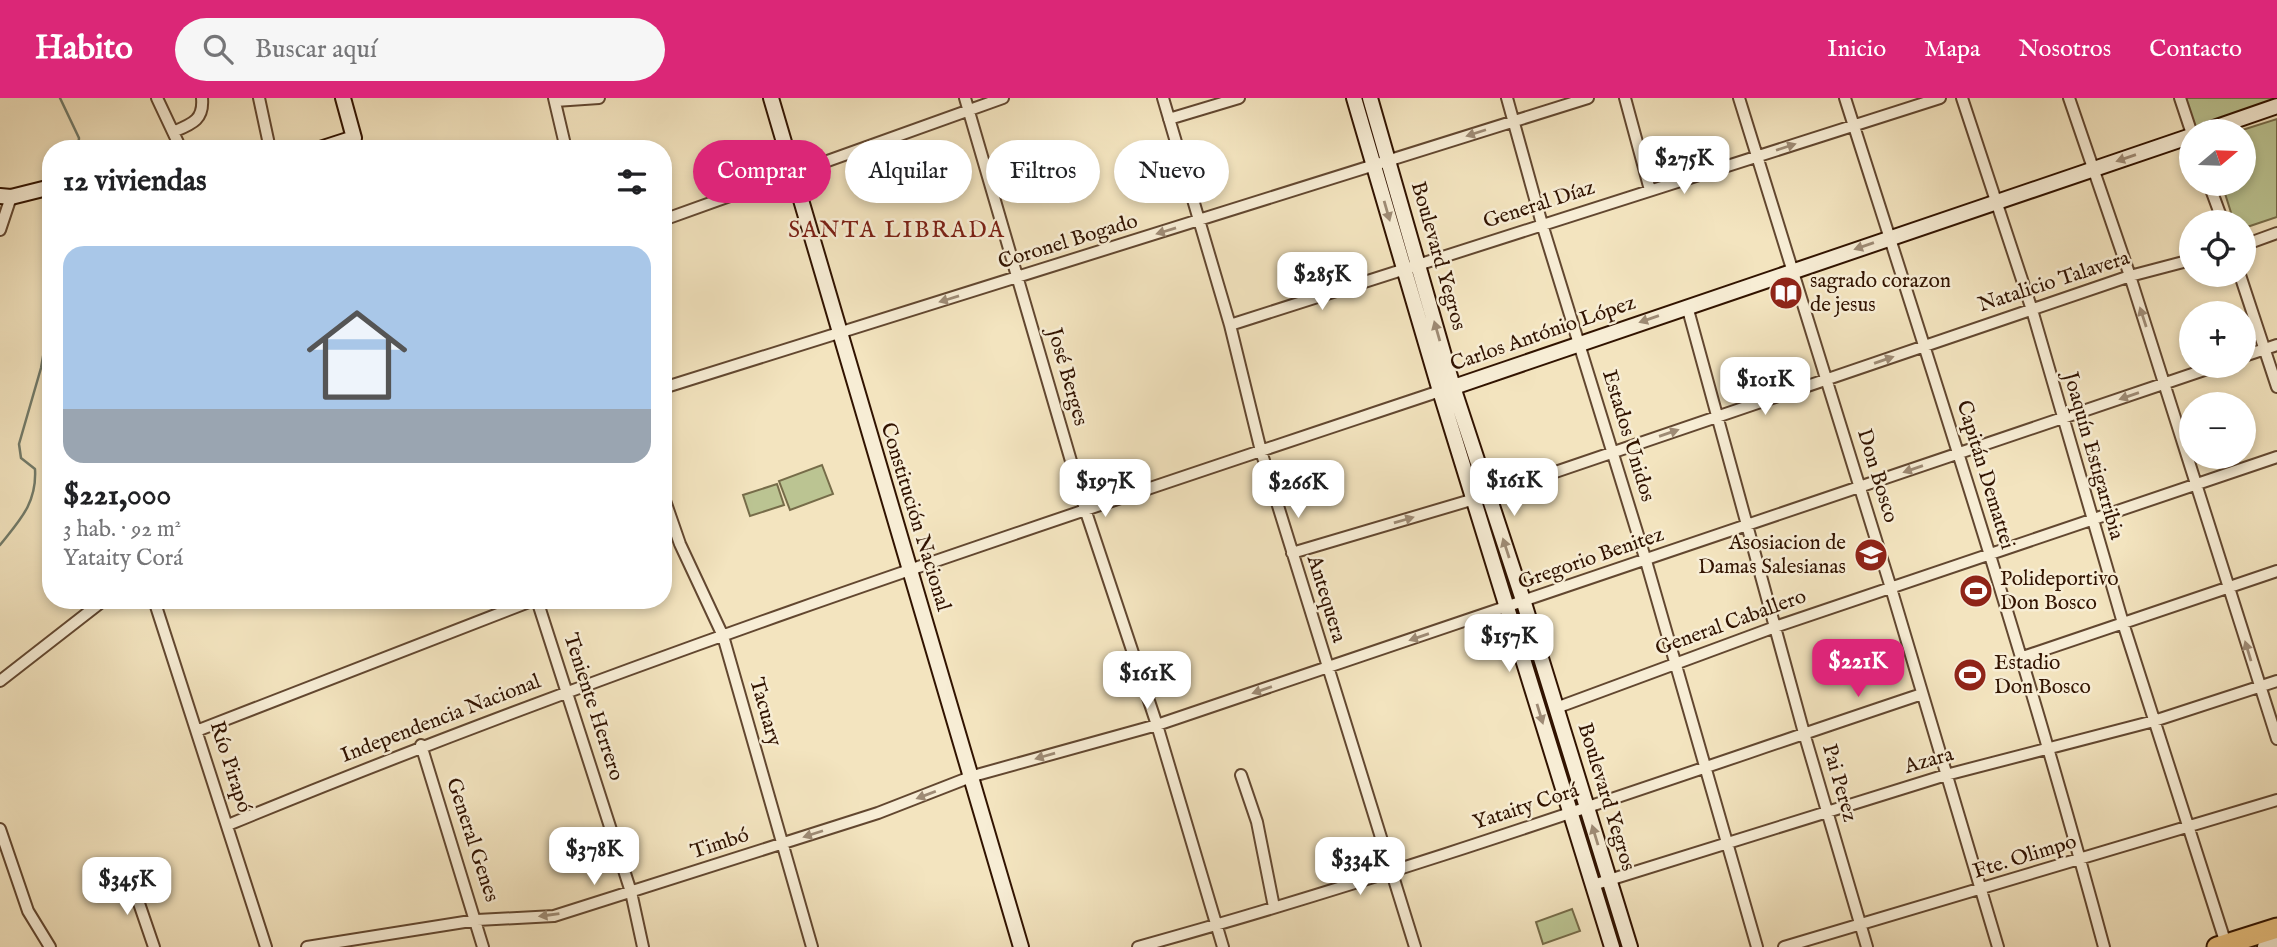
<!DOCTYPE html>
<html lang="es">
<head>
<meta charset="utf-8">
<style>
  :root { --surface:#fff; --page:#f6f6f6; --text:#202124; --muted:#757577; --line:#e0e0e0; --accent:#db2777 }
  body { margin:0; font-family:"IM FELL English",serif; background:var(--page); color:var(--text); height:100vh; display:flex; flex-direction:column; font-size:26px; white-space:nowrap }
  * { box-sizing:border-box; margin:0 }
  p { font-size:23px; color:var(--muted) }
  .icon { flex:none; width:38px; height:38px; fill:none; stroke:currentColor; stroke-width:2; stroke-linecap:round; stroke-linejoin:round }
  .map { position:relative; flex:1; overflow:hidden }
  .details { position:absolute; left:42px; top:42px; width:630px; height:469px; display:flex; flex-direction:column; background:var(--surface); border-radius:28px; box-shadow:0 4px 10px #0003 }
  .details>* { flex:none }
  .top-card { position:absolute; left:693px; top:42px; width:665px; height:63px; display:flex; gap:14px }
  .needle { width:46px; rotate:71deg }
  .buttons { position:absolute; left:2179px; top:21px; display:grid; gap:14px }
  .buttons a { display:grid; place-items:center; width:77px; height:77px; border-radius:50%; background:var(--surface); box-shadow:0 4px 10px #0003; font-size:35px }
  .price { position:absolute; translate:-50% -60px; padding:0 16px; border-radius:14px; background:#fff; color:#222; font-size:23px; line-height:46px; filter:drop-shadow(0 2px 4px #0008) }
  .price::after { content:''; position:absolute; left:50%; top:42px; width:21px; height:16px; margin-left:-10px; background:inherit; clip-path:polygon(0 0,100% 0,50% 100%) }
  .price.active { background:var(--accent); color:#fff }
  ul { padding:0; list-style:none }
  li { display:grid; align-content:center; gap:14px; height:371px; padding:0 21px }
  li+li { border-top:2px solid var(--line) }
  li span { display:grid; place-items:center; height:217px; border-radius:21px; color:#555 }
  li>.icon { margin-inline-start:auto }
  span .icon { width:126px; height:126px; fill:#fffc; stroke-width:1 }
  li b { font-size:30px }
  h2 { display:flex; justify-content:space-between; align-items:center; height:84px; padding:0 21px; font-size:30px }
  .chip { padding:0 24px; border-radius:32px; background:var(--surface); box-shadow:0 4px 10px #0003; font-size:24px; line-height:63px }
  .chip.active { background:var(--accent); color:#fff }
  header { display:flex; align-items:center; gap:42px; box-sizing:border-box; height:98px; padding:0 35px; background:var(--accent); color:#fff }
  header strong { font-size:33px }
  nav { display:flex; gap:38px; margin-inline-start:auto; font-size:24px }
  .search { width:490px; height:63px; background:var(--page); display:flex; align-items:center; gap:18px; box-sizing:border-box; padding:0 24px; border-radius:38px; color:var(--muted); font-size:26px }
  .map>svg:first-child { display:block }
  .green { fill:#bbc492; stroke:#766c49; stroke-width:2 }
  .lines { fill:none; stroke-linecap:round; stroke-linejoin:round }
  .stream { stroke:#717a69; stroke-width:2.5 }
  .street-casing { stroke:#624730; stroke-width:14 }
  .secondary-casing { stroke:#311300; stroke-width:18 }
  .highway-casing { stroke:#311300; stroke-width:23 }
  .street { stroke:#f7edd5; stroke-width:10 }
  .secondary { stroke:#f7edd5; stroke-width:14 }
  .highway { stroke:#eac280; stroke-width:19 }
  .oneway { fill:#9e8b75 }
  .labels { text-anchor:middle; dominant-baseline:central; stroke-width:5; stroke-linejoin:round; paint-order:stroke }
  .street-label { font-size:21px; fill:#311300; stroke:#f7edd5 }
  .poi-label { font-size:21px; fill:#311300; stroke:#f7edd5; text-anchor:start }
  .neighbourhood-label { font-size:23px; letter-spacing:2px; fill:#7a1f14; stroke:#f7edd5 }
</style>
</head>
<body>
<header>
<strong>Habito</strong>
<div class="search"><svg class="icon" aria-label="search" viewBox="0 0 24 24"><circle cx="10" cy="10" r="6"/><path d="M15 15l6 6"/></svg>Buscar aquí</div>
<nav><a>Inicio</a><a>Mapa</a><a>Nosotros</a><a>Contacto</a></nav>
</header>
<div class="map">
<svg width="2277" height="849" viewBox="0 0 2277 849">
  <rect width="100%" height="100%" fill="#f3e4bf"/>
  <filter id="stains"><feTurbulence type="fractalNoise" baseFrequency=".00286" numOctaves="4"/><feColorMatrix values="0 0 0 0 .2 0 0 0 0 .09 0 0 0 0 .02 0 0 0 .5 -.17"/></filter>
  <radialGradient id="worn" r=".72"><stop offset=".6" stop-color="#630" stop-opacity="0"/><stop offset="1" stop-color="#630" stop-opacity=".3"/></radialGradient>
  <path class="green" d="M2182,0H2277V5L2195,33Z
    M2277,21V119L2244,130V124H2234L2222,86H2244V33H2239Z
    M822,367L833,396L790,412L779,383Z
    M777,386L784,407L750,418L743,397Z
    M1572,811L1580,833L1543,846L1536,824Z"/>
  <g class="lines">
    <path class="stream" d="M60,0L79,40L78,51
      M0,447C20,422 37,405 35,371L21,360L19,346L41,270L51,213"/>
    <defs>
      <path id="street" d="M157,0L181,51
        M259,0L270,51
        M554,0L566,51
        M965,0L1085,411L1157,627L1223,849
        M1163,0L1230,227L1261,353L1415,849
        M1507,0L1542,126L1646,463L1757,849
        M1625,0L1650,92
        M1739,0L1891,490L1998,849
        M1845,0C1935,282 2027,563 2104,849
        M1962,0L2032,212L2123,525L2226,846
        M2069,0L2130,178L2277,641
        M2180,0L2191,33
        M555,3L599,0
        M1169,21L1239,0
        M173,34C192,26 204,22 202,0
        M2209,86L2223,124
        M663,122L1003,0
        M0,132L11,99
        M2244,147L2277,135
        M2240,177L2277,289
        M1687,208L1804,635L1867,849
        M1230,227L1940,0
        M2244,258L2277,247
        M663,290L1588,0
        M663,397L680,446L723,538L812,849
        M1292,455L1488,397L2130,178L2191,162
        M154,502L266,849
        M537,502L631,794L643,849
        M2020,560L2277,473
        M0,583L104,502
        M1556,610L1775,529L2277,359
        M199,632L534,502
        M421,647L483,849
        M1241,677L1257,724L1274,809
        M228,727C625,563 1033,429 1440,293
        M0,731L28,813L50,849
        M130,779L154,849
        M1593,787L1946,677L2154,623L2277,583
        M307,849L477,822L554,818L878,715L973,678L1157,627L2216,268
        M1138,849C1403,776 1662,683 1922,596
        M1784,849L2277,702"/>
      <path id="secondary" d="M771,0L1021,849
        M1354,0L1440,293L1612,849
        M1370,0L1453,289L1524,505L1630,849
        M2205,33L2277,8
        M320,51L354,40L343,0
        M0,98L11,99L51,89
        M1445,292L2191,38
        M2265,849L2277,845"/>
      <path id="highway" d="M2217,849L2277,830"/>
    </defs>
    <use href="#street" class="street-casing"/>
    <use href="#secondary" class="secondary-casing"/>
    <use href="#highway" class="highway-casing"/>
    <use href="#street" class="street"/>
    <use href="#secondary" class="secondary"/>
    <use href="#highway" class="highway"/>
  </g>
  <defs><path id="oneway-solid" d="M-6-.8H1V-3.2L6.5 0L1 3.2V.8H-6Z" transform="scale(1.75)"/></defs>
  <g class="oneway">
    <use href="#oneway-solid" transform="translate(1476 35) rotate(162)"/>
    <use href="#oneway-solid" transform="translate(1786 49) rotate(-18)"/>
    <use href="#oneway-solid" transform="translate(2126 60) rotate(161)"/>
    <use href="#oneway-solid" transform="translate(1387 113) rotate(74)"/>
    <use href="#oneway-solid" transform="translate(1166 133) rotate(163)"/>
    <use href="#oneway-solid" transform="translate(1864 148) rotate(161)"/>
    <use href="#oneway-solid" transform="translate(949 201) rotate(163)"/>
    <use href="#oneway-solid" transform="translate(2143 219) rotate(-108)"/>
    <use href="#oneway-solid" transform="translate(1649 221) rotate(161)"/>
    <use href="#oneway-solid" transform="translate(1437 233) rotate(-106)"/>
    <use href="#oneway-solid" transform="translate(1884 262) rotate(-19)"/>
    <use href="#oneway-solid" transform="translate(2129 298) rotate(161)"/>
    <use href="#oneway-solid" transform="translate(1669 335) rotate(-19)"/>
    <use href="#oneway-solid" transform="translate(1913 371) rotate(161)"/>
    <use href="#oneway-solid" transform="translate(1404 422) rotate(-16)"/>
    <use href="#oneway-solid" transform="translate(1506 450) rotate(-108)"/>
    <use href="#oneway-solid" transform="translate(1419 539) rotate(161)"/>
    <use href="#oneway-solid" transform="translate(2248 553) rotate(-107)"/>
    <use href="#oneway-solid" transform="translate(1262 592) rotate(161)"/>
    <use href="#oneway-solid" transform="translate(1540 616) rotate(73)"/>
    <use href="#oneway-solid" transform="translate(1045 658) rotate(164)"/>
    <use href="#oneway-solid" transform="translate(926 697) rotate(159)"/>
    <use href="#oneway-solid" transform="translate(813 736) rotate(162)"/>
    <use href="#oneway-solid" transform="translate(1595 737) rotate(-107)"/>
    <use href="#oneway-solid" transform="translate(549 817) rotate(172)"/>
  </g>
  <defs>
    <symbol id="library-disc" viewBox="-11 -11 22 22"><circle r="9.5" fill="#8f2418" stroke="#f7edd5"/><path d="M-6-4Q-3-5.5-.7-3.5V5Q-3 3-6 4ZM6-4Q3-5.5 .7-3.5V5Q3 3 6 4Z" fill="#fff"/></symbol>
    <symbol id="school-disc" viewBox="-11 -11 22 22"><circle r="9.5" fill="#8f2418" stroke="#f7edd5"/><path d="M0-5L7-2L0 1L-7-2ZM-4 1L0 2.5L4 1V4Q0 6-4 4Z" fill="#fff"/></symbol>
    <symbol id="stadium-disc" viewBox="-11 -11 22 22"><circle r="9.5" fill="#8f2418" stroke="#f7edd5"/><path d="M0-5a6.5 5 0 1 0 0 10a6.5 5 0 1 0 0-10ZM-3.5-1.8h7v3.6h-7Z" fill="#fff"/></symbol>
  </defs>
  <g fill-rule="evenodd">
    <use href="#library-disc" x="1767" y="176" width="38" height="38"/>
    <use href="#school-disc" x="1852" y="438" width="38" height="38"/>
    <use href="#stadium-disc" x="1957" y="474" width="38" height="38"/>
    <use href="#stadium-disc" x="1951" y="558" width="38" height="38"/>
  </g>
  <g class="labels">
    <g class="street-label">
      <text transform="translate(1539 107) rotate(-18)">General Díaz</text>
      <text transform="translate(1068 144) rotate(-17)">Coronel Bogado</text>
      <text transform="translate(1438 158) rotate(74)">Boulevard Yegros</text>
      <text transform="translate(2054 184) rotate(-18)">Natalicio Talavera</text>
      <text transform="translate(1543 236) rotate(-19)">Carlos António López</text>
      <text transform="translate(1067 279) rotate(74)">José Berges</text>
      <text transform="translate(1628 338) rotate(73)">Estados Unidos</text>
      <text transform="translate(2093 358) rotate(74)">Joaquín Estigarribia</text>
      <text transform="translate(1985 377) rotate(73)">Capitán Demattei</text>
      <text transform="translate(1877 378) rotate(73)">Don Bosco</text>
      <text transform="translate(915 419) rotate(73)">Constitución Nacional</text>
      <text transform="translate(1591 461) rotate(-19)">Gregorio Benitez</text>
      <text transform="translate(1326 501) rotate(73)">Antequera</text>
      <text transform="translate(1731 525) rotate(-20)">General Caballero</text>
      <text transform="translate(593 609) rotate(72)">Teniente Herrero</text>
      <text transform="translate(765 614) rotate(74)">Tacuary</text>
      <text transform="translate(441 621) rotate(-21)">Independencia Nacional</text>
      <text transform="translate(1929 663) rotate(-16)">Azara</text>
      <text transform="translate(230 669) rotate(72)">Río Pirapó</text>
      <text transform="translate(1839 685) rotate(74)">Pai Perez</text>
      <text transform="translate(1606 699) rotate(73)">Boulevard Yegros</text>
      <text transform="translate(1526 709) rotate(-18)">Yataity Corá</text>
      <text transform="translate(472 742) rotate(72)">General Genes</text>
      <text transform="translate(720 746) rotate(-18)">Timbó</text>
      <text transform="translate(2025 759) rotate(-17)">Fte. Olimpo</text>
    </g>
    <g class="poi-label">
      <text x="1810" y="183">sagrado corazon<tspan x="1810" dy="24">de jesus</tspan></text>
      <text x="1846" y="445" text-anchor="end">Asosiacion de<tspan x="1846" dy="24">Damas Salesianas</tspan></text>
      <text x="2000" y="481">Polideportivo<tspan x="2000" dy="24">Don Bosco</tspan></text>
      <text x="1994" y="565">Estadio<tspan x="1994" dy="24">Don Bosco</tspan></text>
    </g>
    <g class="neighbourhood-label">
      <text x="897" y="132">SANTA LIBRADA</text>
    </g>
  </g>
  <rect width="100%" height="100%" filter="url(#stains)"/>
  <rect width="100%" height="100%" fill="url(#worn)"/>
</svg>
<div class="buttons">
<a><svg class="needle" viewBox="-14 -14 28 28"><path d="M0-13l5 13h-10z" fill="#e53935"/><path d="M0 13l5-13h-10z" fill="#757577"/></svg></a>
<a><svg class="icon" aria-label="locate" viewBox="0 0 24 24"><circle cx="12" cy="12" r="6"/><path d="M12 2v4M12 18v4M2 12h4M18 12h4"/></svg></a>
<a>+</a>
<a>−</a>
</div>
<b class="price" style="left:1684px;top:98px">$275K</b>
<b class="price" style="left:1322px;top:214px">$285K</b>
<b class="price" style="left:1765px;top:319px">$101K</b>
<b class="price" style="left:1514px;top:420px">$161K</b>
<b class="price" style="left:1105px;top:421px">$197K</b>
<b class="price" style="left:1298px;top:422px">$266K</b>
<b class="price" style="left:1509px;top:576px">$157K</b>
<b class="price active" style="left:1858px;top:601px">$221K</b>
<b class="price" style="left:1147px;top:613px">$161K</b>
<b class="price" style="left:594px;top:789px">$378K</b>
<b class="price" style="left:1360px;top:799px">$334K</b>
<b class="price" style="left:127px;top:819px">$345K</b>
<div class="top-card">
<a class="chip active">Comprar</a>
<a class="chip">Alquilar</a>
<a class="chip">Filtros</a>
<a class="chip">Nuevo</a>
</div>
<section class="details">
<h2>12 viviendas<svg class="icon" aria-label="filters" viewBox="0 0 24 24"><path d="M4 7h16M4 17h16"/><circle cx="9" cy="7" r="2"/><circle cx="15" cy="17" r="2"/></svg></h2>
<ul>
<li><span style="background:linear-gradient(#a9c7e8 75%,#9aa5b1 0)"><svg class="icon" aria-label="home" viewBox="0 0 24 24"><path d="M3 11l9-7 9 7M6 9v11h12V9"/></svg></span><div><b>$221,000</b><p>3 hab. · 92 m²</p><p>Yataity Corá</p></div></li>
</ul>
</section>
</div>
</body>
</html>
